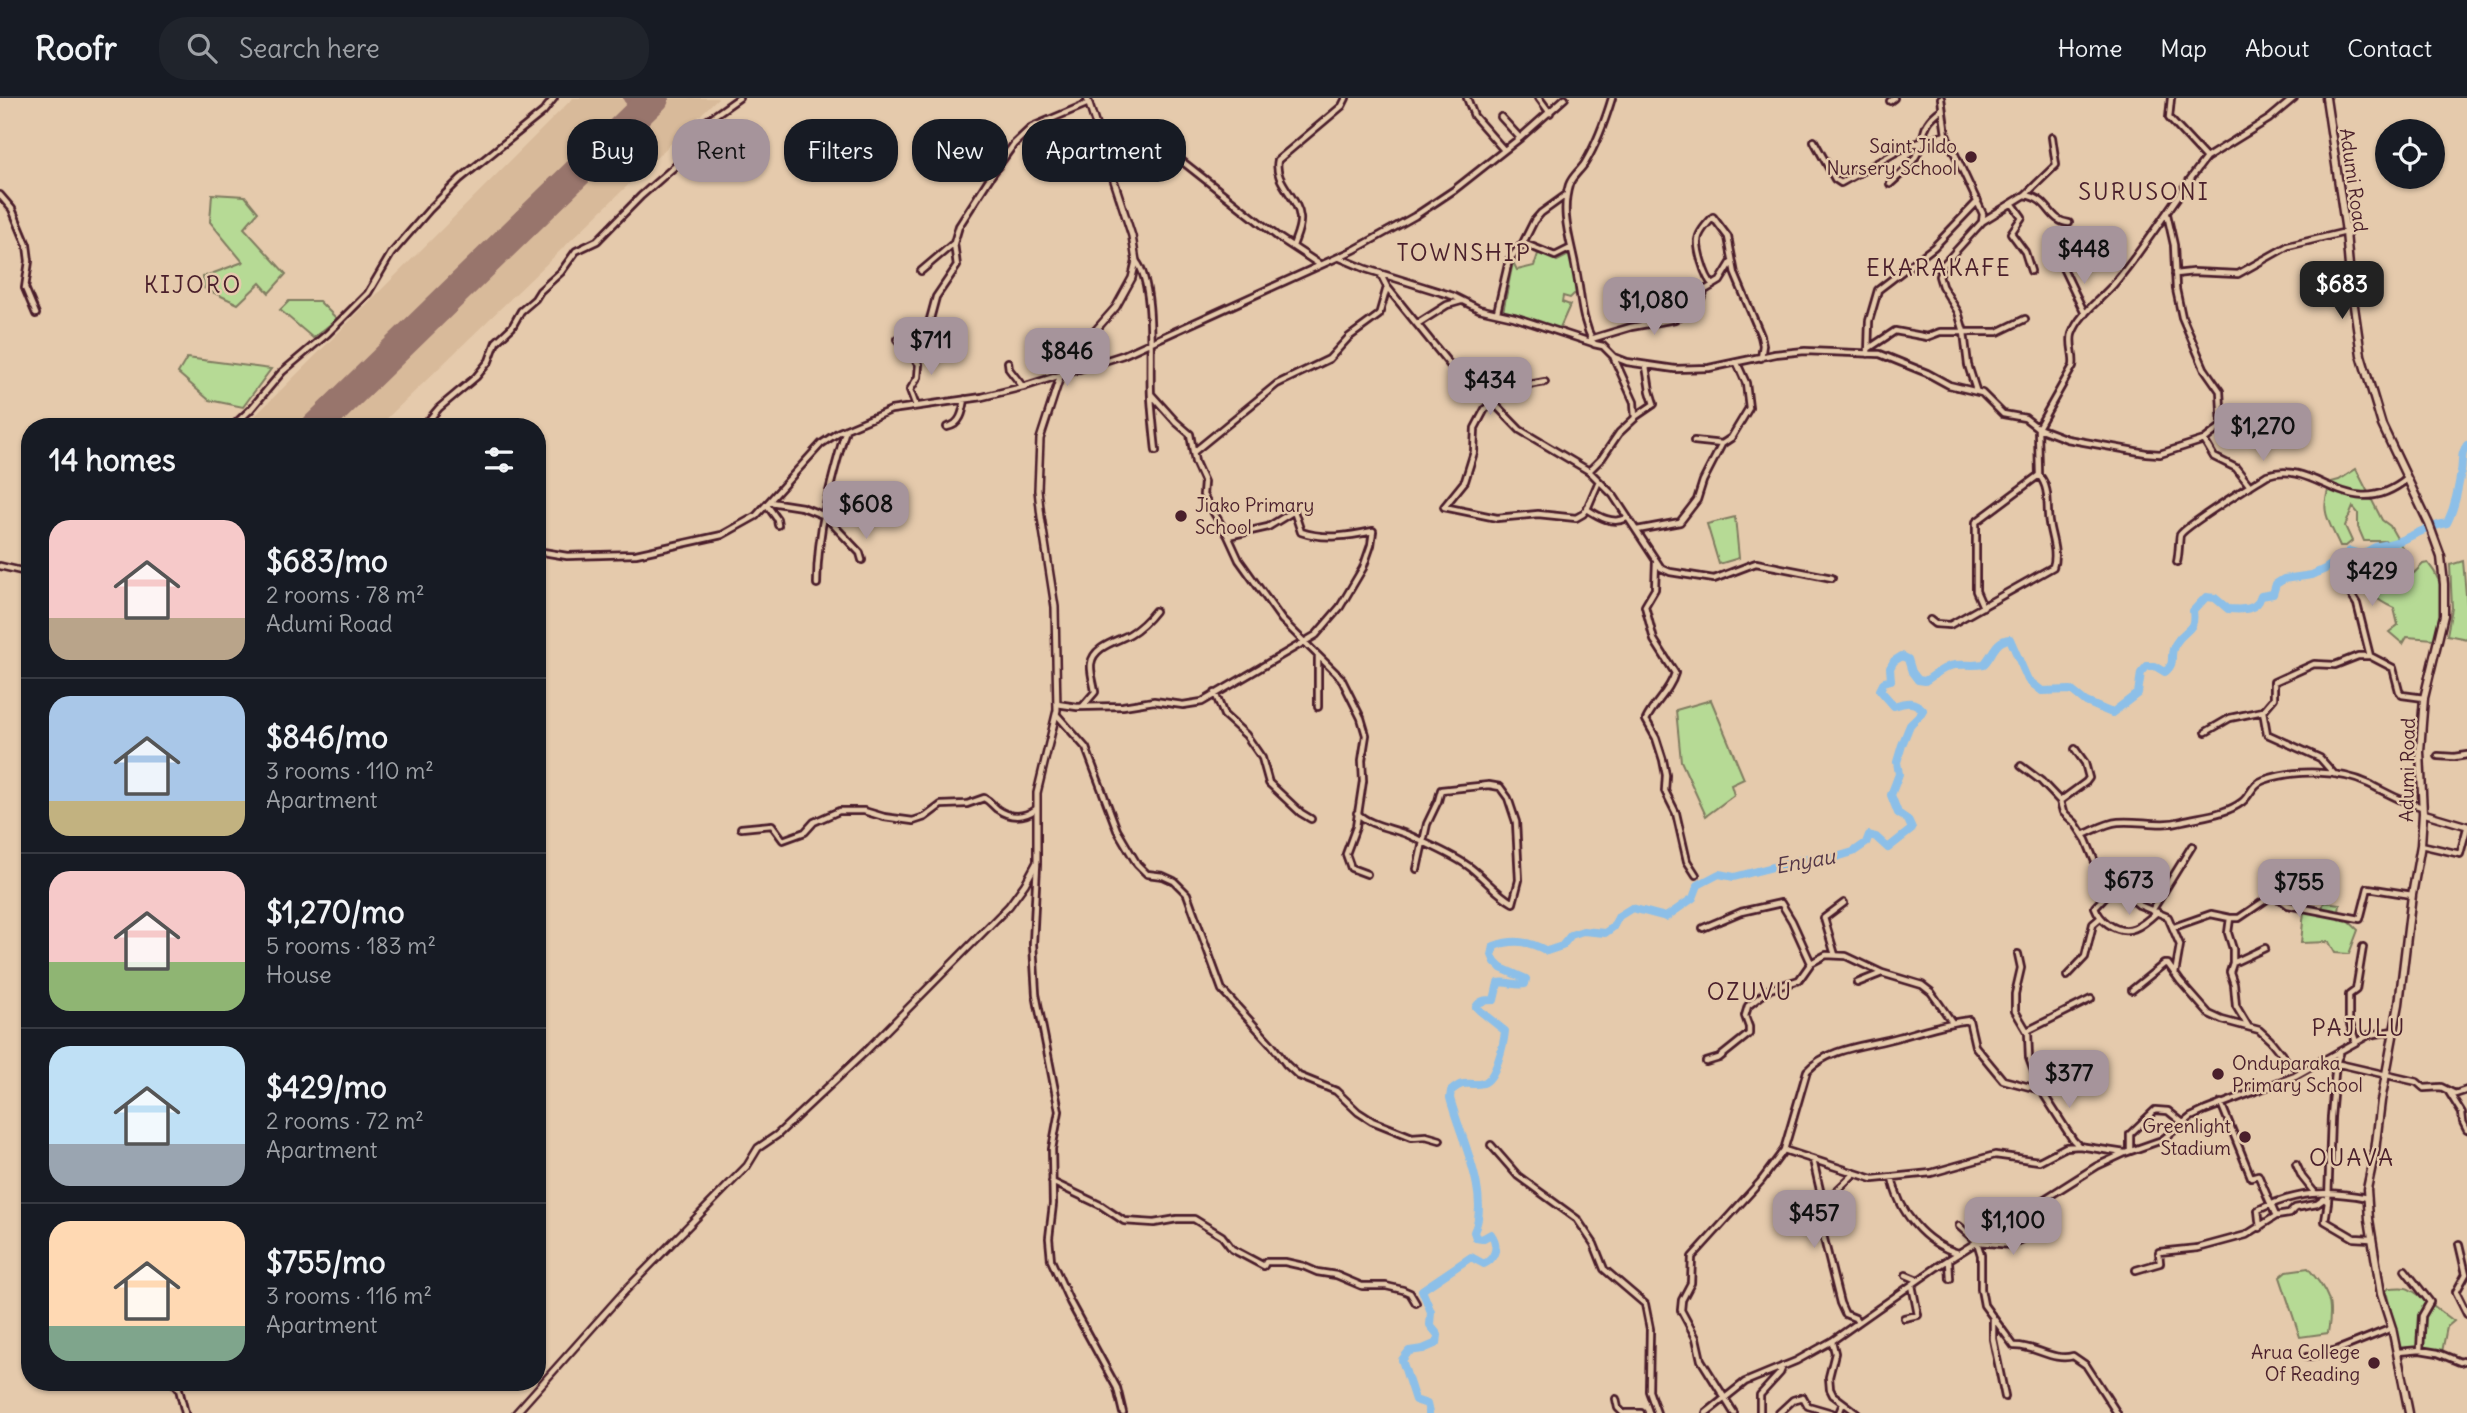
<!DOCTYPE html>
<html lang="en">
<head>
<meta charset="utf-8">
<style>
  :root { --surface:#171b24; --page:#20242c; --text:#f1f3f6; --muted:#9ea1a6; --line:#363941; --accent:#a6949b }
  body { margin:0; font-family:Delius,sans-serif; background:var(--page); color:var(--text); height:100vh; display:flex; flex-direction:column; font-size:26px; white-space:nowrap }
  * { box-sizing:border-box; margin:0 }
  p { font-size:23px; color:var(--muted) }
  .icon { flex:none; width:38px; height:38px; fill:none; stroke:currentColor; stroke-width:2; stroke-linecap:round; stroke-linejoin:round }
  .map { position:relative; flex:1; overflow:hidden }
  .side { position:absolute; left:21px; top:320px; width:525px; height:973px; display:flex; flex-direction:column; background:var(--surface); border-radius:28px; box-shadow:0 2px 5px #0004 }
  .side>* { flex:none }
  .hud { position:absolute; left:567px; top:21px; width:665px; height:63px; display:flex; gap:14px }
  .tools { position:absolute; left:2375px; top:21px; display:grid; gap:14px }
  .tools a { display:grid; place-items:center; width:70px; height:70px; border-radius:50%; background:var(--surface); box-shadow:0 2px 5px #0004; font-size:35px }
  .price { position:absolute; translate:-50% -60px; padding:0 16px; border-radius:14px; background:var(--accent); color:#111; font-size:23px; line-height:46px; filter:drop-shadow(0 2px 4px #0008) }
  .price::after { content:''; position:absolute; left:50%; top:42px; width:21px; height:16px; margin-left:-10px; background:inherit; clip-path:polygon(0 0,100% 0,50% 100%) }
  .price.selected { background:#222; color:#fff }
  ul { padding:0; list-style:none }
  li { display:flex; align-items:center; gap:21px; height:175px; padding:0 28px }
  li+li { border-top:2px solid var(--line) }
  li span { display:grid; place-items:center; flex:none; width:196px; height:140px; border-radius:21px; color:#555 }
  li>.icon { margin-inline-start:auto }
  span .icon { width:84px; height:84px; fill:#fffc; stroke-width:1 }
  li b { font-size:30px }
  h2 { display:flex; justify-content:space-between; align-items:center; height:84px; padding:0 28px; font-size:30px }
  .tag { padding:0 24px; border-radius:28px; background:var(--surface); box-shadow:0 2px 5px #0004; font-size:24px; line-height:63px }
  .tag.selected { background:var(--accent); color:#111 }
  header { display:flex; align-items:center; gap:42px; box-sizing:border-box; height:98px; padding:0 35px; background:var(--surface); border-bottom:2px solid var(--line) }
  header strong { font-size:33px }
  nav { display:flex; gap:38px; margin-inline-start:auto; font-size:24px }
  .search { width:490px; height:63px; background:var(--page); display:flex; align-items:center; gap:18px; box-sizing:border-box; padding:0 24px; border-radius:28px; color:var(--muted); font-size:26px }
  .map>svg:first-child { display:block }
  .built { fill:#d8ba9a }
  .green { fill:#b6da95; stroke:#807c60; stroke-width:2 }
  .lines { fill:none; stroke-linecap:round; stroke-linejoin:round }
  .river { stroke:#8cbfe8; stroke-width:8 }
  .taxiway { stroke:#98746c; stroke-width:12 }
  .runway { stroke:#98746c; stroke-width:30 }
  .minor-casing { stroke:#4a1f2b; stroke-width:10 }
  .tertiary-casing { stroke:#4a1f2b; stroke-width:10 }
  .secondary-casing { stroke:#4a1f2b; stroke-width:11 }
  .minor { stroke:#e5caac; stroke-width:4.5 }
  .tertiary { stroke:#e5caac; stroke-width:5 }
  .secondary { stroke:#e5caac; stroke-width:6 }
  .poi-dot { fill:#4a1f2b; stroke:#e5caac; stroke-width:2.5 }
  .labels { text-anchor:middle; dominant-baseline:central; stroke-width:5; stroke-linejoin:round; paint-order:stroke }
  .poi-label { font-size:19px; fill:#4a1f2b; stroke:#e5caac; text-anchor:end }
  .street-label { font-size:19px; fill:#4a1f2b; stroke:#e5caac }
  .water-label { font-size:21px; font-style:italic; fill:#543747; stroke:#e5caac }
  .quarter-label { font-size:23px; letter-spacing:2px; fill:#4a1f2b; stroke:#e5caac }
</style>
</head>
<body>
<header>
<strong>Roofr</strong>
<div class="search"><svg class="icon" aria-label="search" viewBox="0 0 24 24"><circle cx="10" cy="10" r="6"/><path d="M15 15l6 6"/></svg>Search here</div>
<nav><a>Home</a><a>Map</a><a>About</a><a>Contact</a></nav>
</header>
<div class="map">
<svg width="2467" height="1315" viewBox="0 0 2467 1315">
  <rect width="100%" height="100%" fill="#e5caac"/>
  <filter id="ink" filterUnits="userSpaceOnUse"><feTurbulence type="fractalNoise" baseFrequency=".0143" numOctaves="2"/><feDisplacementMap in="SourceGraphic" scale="14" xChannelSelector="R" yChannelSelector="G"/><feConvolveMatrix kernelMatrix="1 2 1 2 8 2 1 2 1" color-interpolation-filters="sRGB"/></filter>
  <g filter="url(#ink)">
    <path class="built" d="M573,0H718L378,329H244Z"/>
    <path class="green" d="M212,96L245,98L258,114L244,130L286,176L269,195L260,185L238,206L204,190L203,179L243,164L210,124Z
      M1539,153L1557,163L1571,156L1580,197L1574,196L1570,200L1563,198L1562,204L1570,207L1559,232L1503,214L1513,164L1517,172L1534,168Z
      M289,203H319L337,221L313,240L280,212Z
      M187,260L271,271L243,309L209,302L178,275Z
      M2356,371L2382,422L2390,428L2403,451V462L2407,472L2414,475L2423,466L2428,465C2446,486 2449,518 2434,541L2407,539L2403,546L2389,534L2398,527L2394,510C2371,500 2372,496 2367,473L2376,456L2387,451V443H2364L2358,429V415L2353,409L2345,428L2352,443L2346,448H2340C2328,421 2319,414 2331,384L2339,382Z
      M1735,419L1739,460L1719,466L1707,426Z
      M2463,463L2467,508V541L2447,537L2452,510L2450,467Z
      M1711,602L1744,681L1731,687L1734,697L1706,718L1681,663L1676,612Z
      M2324,804L2340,806L2339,814L2358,832L2349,856L2335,855L2329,844L2301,845L2304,813L2321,814Z
      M2308,1170C2328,1195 2334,1202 2328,1235L2300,1239L2280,1179L2287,1173Z
      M2389,1190C2394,1190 2401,1189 2406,1190C2414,1191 2445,1217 2454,1223L2447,1229L2442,1254C2436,1253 2429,1251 2423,1252C2413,1253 2409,1257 2400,1251L2386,1193Z"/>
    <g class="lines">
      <path class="river" d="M1429,1315L1427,1306L1415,1302L1402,1262L1409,1253L1423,1251L1437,1245L1438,1237L1430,1227L1431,1214L1422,1192L1471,1159L1484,1166C1496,1160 1499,1147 1491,1136L1482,1141L1476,1140L1474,1134C1491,1097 1460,1039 1450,1000L1451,993C1466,980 1469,989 1483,985C1496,982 1504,944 1505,933L1480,913L1476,909C1480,902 1486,902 1494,902L1498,885C1508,883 1515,888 1525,886L1526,881L1501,870L1495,864L1492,857L1494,848C1514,841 1529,843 1547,853L1562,848L1571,837L1583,833L1605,835L1613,829L1619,818L1632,810L1666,819L1693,800L1698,787L1719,776L1734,779L1808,760L1823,763L1853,754L1866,745L1869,737L1876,739L1888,750L1912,731L1908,722L1898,715L1891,697L1899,676L1897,664L1902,647L1910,627L1920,617L1923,612C1914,602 1906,604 1894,608L1880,592L1884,584L1891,582L1890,570L1894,563L1902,558L1908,561L1912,574L1918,582L1925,583C1935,577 1944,568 1955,567C1965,566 1974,568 1984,566C1993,557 1995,542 2010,541L2028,582L2042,593L2071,592L2086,604L2112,615L2138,595L2141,575L2147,568H2155L2165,574C2178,563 2167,558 2176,545C2185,530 2196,534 2193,513L2206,499L2215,500L2228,511C2243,512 2257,513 2261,498L2273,496L2276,486L2284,481L2312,477L2325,471L2350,453L2363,457C2377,444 2385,449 2399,443C2416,436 2429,428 2447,425C2455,409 2458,391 2461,374C2463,363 2460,356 2467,347"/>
      <path class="taxiway" d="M629,0L641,13"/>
      <path class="runway" d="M316,329L654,0"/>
      <defs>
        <path id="minor" d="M1467,0L1474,18L1504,52
          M1539,0L1550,15
          M1612,0C1605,23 1597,45 1585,65C1580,73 1572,78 1569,87C1560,117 1571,143 1576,172C1582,201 1580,218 1594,246L1603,248L1614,259L1627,264L1675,271L1709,270L1775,256L1805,253L1880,256L1927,275L1949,287L1982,295L2003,316L2025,320L2038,330L2039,377L1976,424V493L1983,509
          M1941,0L1946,37L1983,116L1982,124L1944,166L1939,178L1942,188L1958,214L1964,234H1998L2025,221
          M2171,0L2169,20L2206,60L2269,21L2294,0
          M1890,3L1894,0
          M1501,19L1520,40
          M1098,34L1178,60L1278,139L1319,166
          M1814,43L1835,81L1841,85L1907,48L1946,37
          M2206,60C2174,101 2147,147 2114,186C2100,202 2079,216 2072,236C2069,246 2075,258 2073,268L2038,330L2067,341L2146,355L2160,356L2204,342L2214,359L2236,370L2250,388
          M1890,86C1899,78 1910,69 1916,58C1928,37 1918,28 1942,11
          M0,97L12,111L27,147L29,163L25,190L36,216
          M2025,97C2051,101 2048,123 2069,125
          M2012,105L2022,119L2011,135L2025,154L2031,173
          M2167,116L2174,147L2176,191L2182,219L2204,270L2220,293L2222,328L2204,342
          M1983,123L2025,97L2056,67L2052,39
          M1523,145L1555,158L1571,150
          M1293,148C1296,139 1301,129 1300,120C1298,98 1273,84 1278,62L1342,8L1346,0
          M1340,160L1366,171L1453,198L1479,211L1514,219L1593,245
          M1136,163C1156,186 1149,266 1151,298C1152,316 1154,334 1156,353
          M2063,170L2085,216
          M921,173L954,145
          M1380,175L1387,189L1450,267L1487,298L1520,332L1589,373L1613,397L1661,470L1670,474L1714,481L1756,465L1832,480
          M2175,176L2193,174L2238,176L2288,148L2346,134
          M1713,187C1705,180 1695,148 1699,138C1702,130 1708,125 1713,119L1728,139L1735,176L1761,238L1763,247L1761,260
          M1497,214L1509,162L1523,145L1534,123L1541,115L1566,97
          M1417,226L1447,207L1461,203
          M897,241L919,266L918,279L910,292L916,308
          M1591,241L1631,229L1675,221L1700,202L1705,192L1720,183L1731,165
          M1868,251L1895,233L1927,239L1940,234H1964L1968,267L1976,292
          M1868,256L1869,223L1878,192L1934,149L1978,103
          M916,260L922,251L936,199L957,168L954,145L959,128L991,78L1014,46L1032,29L1089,5
          M1008,264L1009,271L1023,289
          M1545,284L1511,290L1485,311L1475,330L1474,354L1465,383L1444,409L1497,420L1538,416L1576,420L1583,416L1587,411L1599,383
          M1151,296L1176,324L1190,336L1195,364L1204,384L1203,397L1228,438L1239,462L1282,522L1341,580L1361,620L1366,637L1362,662L1363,683L1356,729L1346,756L1351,770L1367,776
          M1635,319L1654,306L1650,293L1646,268
          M232,329L251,311L282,274L327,236L368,195L391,156L429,112L460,81L543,14L554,0
          M423,329L439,310L476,279L489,263L496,244L512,229L521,213L535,201L540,193L561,174L576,153L597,143L641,98L689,56L698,29L739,0
          M947,329C961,327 963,313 965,301
          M1694,343L1722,346
          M1195,353L1277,286L1329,261L1349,239L1379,217L1387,189
          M1589,373L1602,360L1619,335L1635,320L1634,304L1614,260
          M770,404L802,409L825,418L860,455L862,462
          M767,407L777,421L778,427
          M1587,411C1599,419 1613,427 1627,420
          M1637,432L1680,424L1697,402L1703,383L1722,346L1731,340L1749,310L1746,285L1737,265
          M537,453L567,458L636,456L722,437L756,418L821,346L839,334L891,312L982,299L1023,289L1123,257L1354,152L1415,118L1454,92L1520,40L1565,0
          M1656,464L1655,491L1645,508L1654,542L1675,575C1670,593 1654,605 1646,622L1656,640L1663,662L1666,677L1665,693L1676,715L1687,763L1696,777
          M2177,464C2179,457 2179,440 2180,437C2186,427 2253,386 2267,377C2317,360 2349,428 2407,381
          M0,468L30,475
          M2339,478L2357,506L2370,558
          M817,486C817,433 831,382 846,331
          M1930,522L1935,526L1950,527L2053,469C2058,455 2051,439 2049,425C2046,408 2051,391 2039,377
          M1215,595L1224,617L1246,637L1262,660L1269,685L1301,715L1311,721
          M1057,606L1077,609L1123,608L1154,603L1183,607L1202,604L1316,537L1340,509L1363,470L1371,447L1373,433C1349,438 1324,442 1301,434L1294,413L1268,429L1228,438
          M1083,608L1095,594C1094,585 1090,575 1091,566C1093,548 1118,543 1130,536C1140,530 1148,522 1155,513
          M1318,609V558
          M2263,613L2267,636L2320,660L2334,676
          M1057,617L1086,650L1117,732L1137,766L1147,776L1163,778L1174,783L1187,796L1222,892L1272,947L1286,966L1299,978L1336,993L1358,1014L1372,1023L1412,1039L1426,1038L1440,1042
          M2206,634L2230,620L2263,613L2274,600V584L2314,566L2335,567L2358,558H2370L2393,570L2399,593L2402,597L2424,600
          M2438,658L2454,659L2467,657
          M2021,668L2041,683L2060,703L2063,714L2075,725L2086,742L2100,776L2139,807L2168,819L2180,847L2175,876
          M2060,703L2086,684L2089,680L2085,665L2075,651
          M1357,715C1371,729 1395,730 1413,739C1431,748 1454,757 1471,770C1485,781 1497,796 1513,805L1519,782L1516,724L1508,700L1500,689L1489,687L1441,692L1438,703L1427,726L1417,771
          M741,730L772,727L783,742L805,734L814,724L839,713H864L884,719L913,723L925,719L941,707L967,706L984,700C990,703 992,707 997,711C1010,720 1024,720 1036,711
          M2083,737C2095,732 2106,725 2118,724C2139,722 2161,729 2182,723C2201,718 2225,717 2242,704C2251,697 2252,686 2264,682C2295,671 2340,672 2369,686C2389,696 2400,703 2422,709
          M2421,747L2460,756L2467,730
          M1037,766L1033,846L1036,896L1059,1013L1052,1051L1053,1106L1049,1140L1051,1162L1070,1204L1117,1290L1123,1315
          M2114,789L2095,809C2098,817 2101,821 2108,826C2128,840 2142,828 2157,814
          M2153,811L2192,748
          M2230,820L2228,835L2233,851V865L2230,874L2234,886L2236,908L2248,928
          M2174,829L2211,816L2230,820H2239L2270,799L2280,801L2288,807L2360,821L2368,790L2412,797
          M1703,830L1741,814L1781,805L1792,823L1811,865
          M2018,856L2021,870L2015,896V913L2028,935L2029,960L2041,992L2073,1042L2079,1048
          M1835,857L1824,820L1844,805
          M2233,865L2265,850
          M2067,878L2085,859L2093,826L2100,820
          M1857,885L1882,875
          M2132,892L2164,866H2168L2180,883L2209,916L2222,922L2259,932L2270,942L2286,962L2302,973
          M2027,933L2091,901
          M2356,944L2349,923V897L2356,892L2363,849
          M2322,962L2417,984L2424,990L2441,989L2455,996L2467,992
          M1706,964L1719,960L1749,936V929L1745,918L1748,908L1770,891L1799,882L1811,865L1826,857L1846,858L1882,875L1922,887L1931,894L1952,924
          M2449,994L2462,1015L2463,1024L2467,1032
          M2221,1005L2251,1079L2258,1077L2276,1118
          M1491,1047L1518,1078L1577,1121L1594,1146L1604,1171L1645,1206L1650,1231L1649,1293L1657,1315
          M1784,1052L1873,1081L1931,1075L1995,1057L2039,1063L2066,1049L2079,1048L2125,1055
          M2130,1053V1036L2155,1012L2168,1013L2183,1025
          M1813,1062L1826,1118L1823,1137L1840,1205L1845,1216L1855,1220L1858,1224
          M2296,1066L2302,1079L2314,1094
          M1892,1079C1898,1113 1924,1145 1958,1155
          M1052,1084L1100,1107L1124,1123L1154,1125L1177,1121H1194L1222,1138L1232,1151L1264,1168L1266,1164H1285L1303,1168L1317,1174L1336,1177L1362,1188H1386L1403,1192L1410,1195L1416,1205
          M1822,1102L1830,1099L1854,1076
          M2328,1103L2331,1019L2336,964L2340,956
          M1959,1128L1977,1144L1981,1157V1191L1984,1207L2014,1248C2035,1247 2053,1264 2073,1258L2086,1267L2117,1315
          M2260,1130L2258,1112C2298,1093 2325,1092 2368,1100
          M1978,1144L2012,1147L2035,1134
          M2459,1146L2466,1176L2456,1194L2467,1216
          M1949,1163L1950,1181
          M2136,1172L2160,1165L2159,1154L2198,1150L2246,1137L2276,1118L2289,1116L2295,1110L2317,1106L2324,1101L2328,1104L2325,1123L2354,1140L2371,1141
          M2405,1172L2430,1204L2422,1218L2420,1252
          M1906,1177L1918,1182
          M1904,1220L1918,1217L1912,1187
          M1993,1220V1241L2005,1299
          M1832,1243L1835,1255L1829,1279L1830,1291L1833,1297L1857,1315
          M2398,1254L2420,1252L2438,1255L2460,1264L2467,1262
          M2307,1259L2337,1252L2392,1230
          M173,1284L179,1291L185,1315
          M1616,1301L1618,1310L1623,1315
          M1626,1315H1641
          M1706,1315L1745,1284L1796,1263L1832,1243L1937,1169L2097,1068L2125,1055L2162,1042L2191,1019L2206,1012L2295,978L2369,937L2393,933
          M1734,1315L1701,1262L1696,1240L1681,1212L1682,1202L1691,1185L1692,1159L1761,1083L1784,1052L1807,973C1829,949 1869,948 1899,939C1922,933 1944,925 1969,922L1975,948L2003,982L2041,992
          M1760,1315V1297L1780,1275L1783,1268
          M1779,1315L1793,1302L1803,1299L1808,1308L1832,1315
          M1839,1315L1843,1305"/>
        <path id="tertiary" d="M2423,715L2467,728
          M516,1315L623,1195L747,1068L758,1050L777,1037L865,954L1009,808L1025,786L1037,764V695L1057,612L1055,509L1041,419L1038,392L1040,341L1060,279L1080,250L1116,209L1132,180L1136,163L1132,138L1087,0"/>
        <path id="secondary" d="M2326,0L2346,134L2350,180L2361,257L2382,327L2429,426L2441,459L2444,486V517L2424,600L2422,625L2420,654L2423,715L2421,747L2412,797L2399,906L2381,1003L2375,1053L2367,1091L2369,1121L2381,1196L2392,1230L2409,1315"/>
      </defs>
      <use href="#minor" class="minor-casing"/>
      <use href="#tertiary" class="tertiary-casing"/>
      <use href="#secondary" class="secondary-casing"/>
      <use href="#minor" class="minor"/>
      <use href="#tertiary" class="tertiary"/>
      <use href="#secondary" class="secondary"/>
    </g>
  </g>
  <g class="poi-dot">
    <circle cx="1971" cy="59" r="7"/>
    <circle cx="1181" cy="418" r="7"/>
    <circle cx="2218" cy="976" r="7"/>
    <circle cx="2245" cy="1039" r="7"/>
    <circle cx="2374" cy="1265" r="7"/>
  </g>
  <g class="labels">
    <g class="poi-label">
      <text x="1957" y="48">Saint Jildo<tspan x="1957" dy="22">Nursery School</tspan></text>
      <text x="1195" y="407" text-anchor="start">Jiako Primary<tspan x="1195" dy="22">School</tspan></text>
      <text x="2232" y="965" text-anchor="start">Onduparaka<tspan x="2232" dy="22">Primary School</tspan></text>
      <text x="2231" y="1028">Greenlight<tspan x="2231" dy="22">Stadium</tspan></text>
      <text x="2360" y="1254">Arua College<tspan x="2360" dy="22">Of Reading</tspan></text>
    </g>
    <g class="street-label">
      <text transform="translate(2354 82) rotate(82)">Adumi Road</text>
      <text transform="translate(2407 672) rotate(-89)">Adumi Road</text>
    </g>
    <g class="water-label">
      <text transform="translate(1805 763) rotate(-10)">Enyau</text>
    </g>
    <g class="quarter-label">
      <text x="2144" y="93">SURUSONI</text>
      <text x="1464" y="154">TOWNSHIP</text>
      <text x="1939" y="169">EKARAKAFE</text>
      <text x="193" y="186">KIJORO</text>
      <text x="1750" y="893">OZUVU</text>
      <text x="2359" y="929">PAJULU</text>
      <text x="2352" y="1059">OUAVA</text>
    </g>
  </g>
</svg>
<div class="tools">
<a><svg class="icon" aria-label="locate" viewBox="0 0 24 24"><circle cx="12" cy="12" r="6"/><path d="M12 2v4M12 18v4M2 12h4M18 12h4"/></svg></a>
</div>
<b class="price" style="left:2084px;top:188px">$448</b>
<b class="price selected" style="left:2342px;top:223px">$683</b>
<b class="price" style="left:1654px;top:239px">$1,080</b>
<b class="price" style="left:931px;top:279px">$711</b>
<b class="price" style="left:1067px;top:290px">$846</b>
<b class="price" style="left:1490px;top:319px">$434</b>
<b class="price" style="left:2263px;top:365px">$1,270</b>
<b class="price" style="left:866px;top:443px">$608</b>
<b class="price" style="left:2372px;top:510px">$429</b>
<b class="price" style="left:2129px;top:819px">$673</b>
<b class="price" style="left:2299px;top:821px">$755</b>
<b class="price" style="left:2069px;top:1012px">$377</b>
<b class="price" style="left:1814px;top:1152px">$457</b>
<b class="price" style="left:2013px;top:1159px">$1,100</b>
<div class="hud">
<a class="tag">Buy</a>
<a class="tag selected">Rent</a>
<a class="tag">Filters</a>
<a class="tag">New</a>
<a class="tag">Apartment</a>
</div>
<section class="side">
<h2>14 homes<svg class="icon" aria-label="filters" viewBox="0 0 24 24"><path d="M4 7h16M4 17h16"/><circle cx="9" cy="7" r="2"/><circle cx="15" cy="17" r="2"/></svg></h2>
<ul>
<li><span style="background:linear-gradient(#f6c9c9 70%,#b9a48a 0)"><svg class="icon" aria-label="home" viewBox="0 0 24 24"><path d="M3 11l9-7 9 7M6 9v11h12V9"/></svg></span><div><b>$683/mo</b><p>2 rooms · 78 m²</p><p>Adumi Road</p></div></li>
<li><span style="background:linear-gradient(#a9c7e8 75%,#c2b280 0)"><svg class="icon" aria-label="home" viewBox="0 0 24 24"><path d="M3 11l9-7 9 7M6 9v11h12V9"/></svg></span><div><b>$846/mo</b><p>3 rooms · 110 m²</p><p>Apartment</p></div></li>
<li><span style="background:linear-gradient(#f6c9c9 65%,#8fb573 0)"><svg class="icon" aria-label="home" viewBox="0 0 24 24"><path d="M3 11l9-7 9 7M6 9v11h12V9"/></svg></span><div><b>$1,270/mo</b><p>5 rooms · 183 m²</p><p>House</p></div></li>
<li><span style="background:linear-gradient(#bfe0f5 70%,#9aa5b1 0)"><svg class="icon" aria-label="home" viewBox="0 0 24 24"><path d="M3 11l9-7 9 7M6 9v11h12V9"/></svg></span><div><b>$429/mo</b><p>2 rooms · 72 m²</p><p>Apartment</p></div></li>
<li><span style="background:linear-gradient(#ffd9b3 75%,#7fa58c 0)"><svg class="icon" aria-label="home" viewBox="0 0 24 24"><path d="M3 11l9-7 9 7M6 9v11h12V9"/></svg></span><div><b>$755/mo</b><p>3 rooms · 116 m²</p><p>Apartment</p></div></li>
</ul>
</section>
</div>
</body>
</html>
